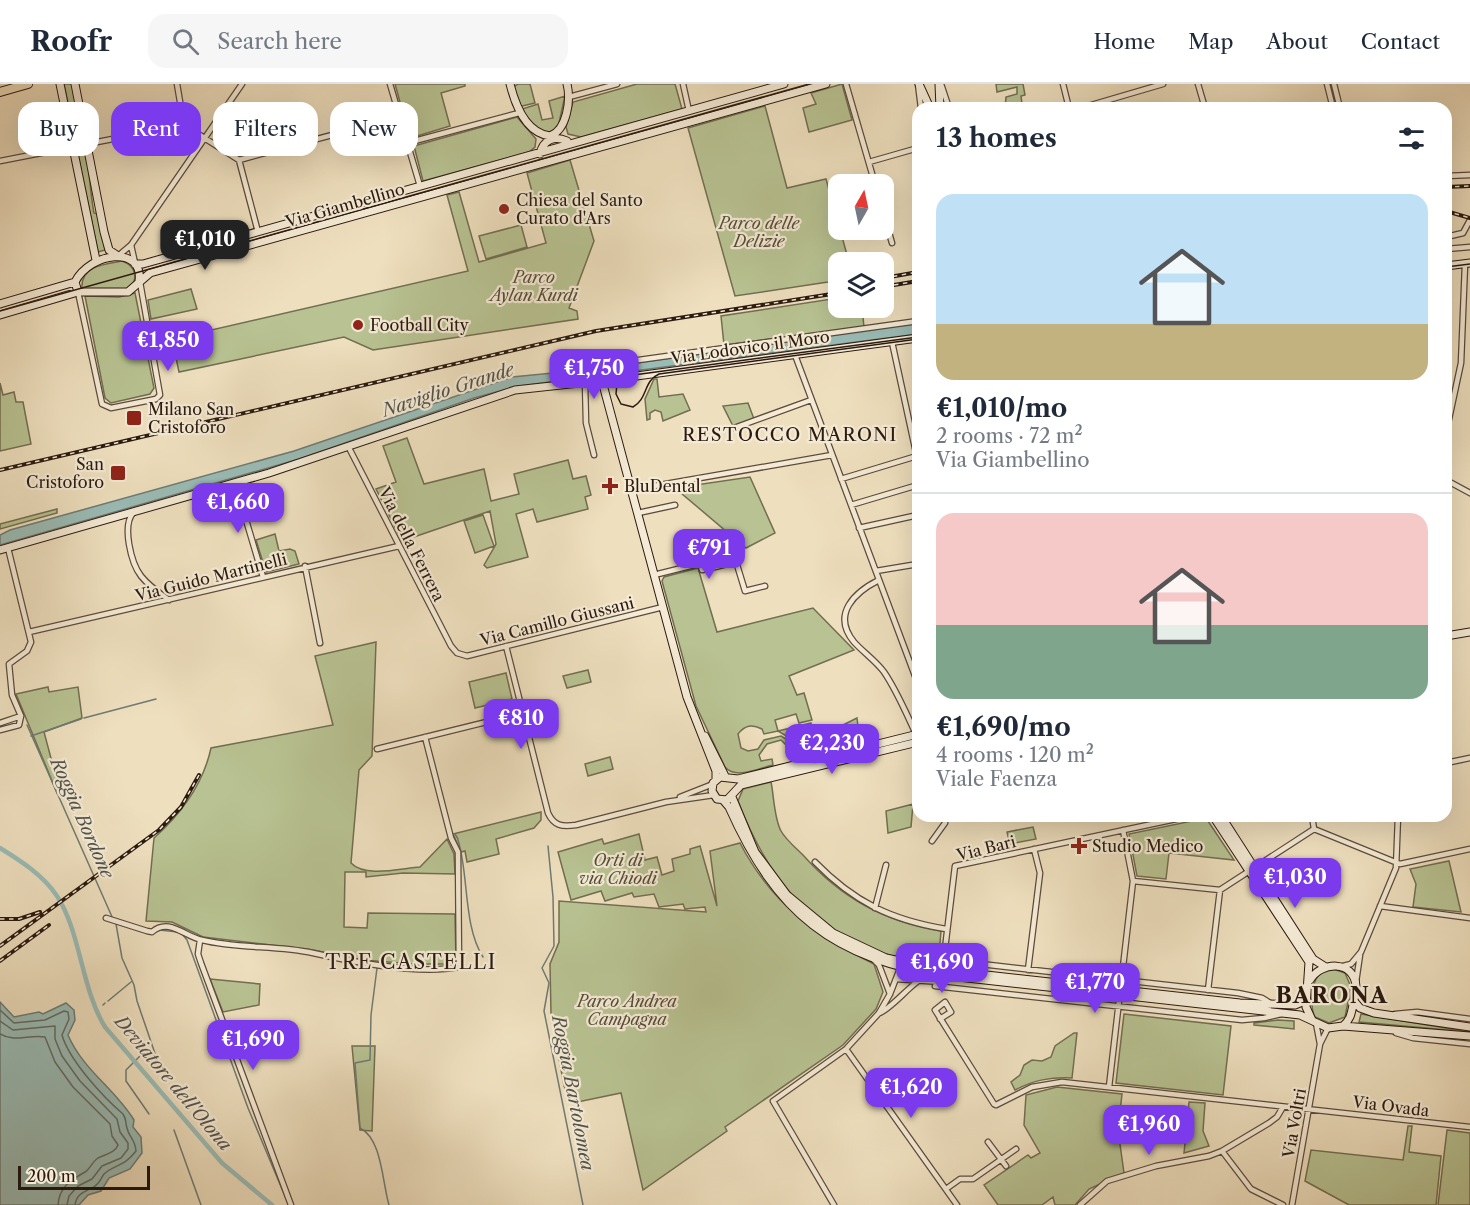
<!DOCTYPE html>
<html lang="en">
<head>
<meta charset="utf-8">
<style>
  :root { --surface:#fff; --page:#f6f6f7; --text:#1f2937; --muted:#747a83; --line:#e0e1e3; --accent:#7c3aed }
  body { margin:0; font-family:"Libre Caslon Text",serif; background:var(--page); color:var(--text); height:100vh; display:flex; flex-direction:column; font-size:22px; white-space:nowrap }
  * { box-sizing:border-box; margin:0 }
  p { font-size:20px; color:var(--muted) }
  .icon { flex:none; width:33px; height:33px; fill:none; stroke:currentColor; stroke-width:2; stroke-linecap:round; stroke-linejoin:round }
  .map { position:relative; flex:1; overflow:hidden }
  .drawer { position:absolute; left:912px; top:18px; width:540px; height:720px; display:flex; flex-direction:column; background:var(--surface); border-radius:18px; box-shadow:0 6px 24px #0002 }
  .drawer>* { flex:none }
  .hud { position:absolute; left:18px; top:18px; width:570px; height:54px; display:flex; gap:12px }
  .needle { width:39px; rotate:9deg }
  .buttons { position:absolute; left:828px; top:90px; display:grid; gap:12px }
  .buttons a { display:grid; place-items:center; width:66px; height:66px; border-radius:12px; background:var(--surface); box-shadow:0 6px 24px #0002; font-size:30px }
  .scale { position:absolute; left:18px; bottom:15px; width:132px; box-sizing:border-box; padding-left:6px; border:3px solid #2b1a10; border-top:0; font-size:16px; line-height:21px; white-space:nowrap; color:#2b1a10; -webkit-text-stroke:4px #f4ead5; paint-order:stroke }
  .price { position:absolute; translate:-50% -51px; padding:0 14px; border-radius:12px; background:var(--accent); color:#fff; font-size:20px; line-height:39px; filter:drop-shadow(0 2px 3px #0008) }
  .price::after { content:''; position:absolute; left:50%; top:36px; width:18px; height:14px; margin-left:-9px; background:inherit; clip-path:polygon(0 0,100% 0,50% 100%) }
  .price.selected { background:#222; color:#fff }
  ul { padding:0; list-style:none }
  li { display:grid; align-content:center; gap:12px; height:318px; padding:0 24px }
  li+li { border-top:2px solid var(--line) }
  li span { display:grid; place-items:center; height:186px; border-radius:18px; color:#555 }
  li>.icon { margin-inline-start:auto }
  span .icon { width:108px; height:108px; fill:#fffc; stroke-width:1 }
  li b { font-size:26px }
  h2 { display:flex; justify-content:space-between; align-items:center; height:72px; padding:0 24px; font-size:26px }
  .tag { padding:0 21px; border-radius:18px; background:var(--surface); box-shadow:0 6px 24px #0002; font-size:21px; line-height:54px }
  .tag.selected { background:var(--accent); color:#fff }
  header { display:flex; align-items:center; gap:36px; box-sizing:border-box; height:84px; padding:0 30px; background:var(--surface); border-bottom:2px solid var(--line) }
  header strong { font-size:28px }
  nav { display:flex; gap:33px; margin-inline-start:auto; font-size:21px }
  .search { width:420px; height:54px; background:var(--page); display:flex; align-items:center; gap:15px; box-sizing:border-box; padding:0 21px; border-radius:18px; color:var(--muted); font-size:22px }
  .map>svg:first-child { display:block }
  .green { fill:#b8c292; stroke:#726e51; stroke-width:1.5 }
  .water { fill:#9abcb6; stroke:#6e7b74; stroke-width:1.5 }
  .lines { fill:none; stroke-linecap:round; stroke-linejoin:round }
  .shore { stroke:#626b63; stroke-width:1.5 }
  .stream { stroke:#6e7b74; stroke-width:1.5 }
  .canal { stroke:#9abcb6; stroke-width:4.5 }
  .street-casing { stroke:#5c4b3c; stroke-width:7 }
  .secondary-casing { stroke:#2b1a10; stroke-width:9 }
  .primary-casing { stroke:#2b1a10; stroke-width:10 }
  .street { stroke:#f4ead5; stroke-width:4.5 }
  .secondary { stroke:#f4ead5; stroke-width:7 }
  .primary { stroke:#eedfbe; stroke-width:8 }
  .tram { stroke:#2b1a10; stroke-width:1.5 }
  .rail-casing { stroke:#2b1a10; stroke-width:4 }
  .rail { stroke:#f4ead5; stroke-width:1.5; stroke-dasharray:4.5; stroke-linecap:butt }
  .poi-dot { fill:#8f2418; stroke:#f4ead5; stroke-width:2 }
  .labels { text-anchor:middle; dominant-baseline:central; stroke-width:4.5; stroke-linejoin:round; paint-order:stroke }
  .poi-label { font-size:16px; fill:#2b1a10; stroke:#f4ead5; text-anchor:start }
  .street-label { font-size:16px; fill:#2b1a10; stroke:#f4ead5 }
  .park-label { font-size:16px; font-style:italic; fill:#554c37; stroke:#f4ead5 }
  .water-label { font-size:18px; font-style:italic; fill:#52534a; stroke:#f4ead5 }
  .neighbourhood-label { font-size:18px; letter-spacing:1.5px; fill:#2b1a10; stroke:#f4ead5 }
  .quarter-label { font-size:20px; letter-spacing:1.5px; fill:#2b1a10; stroke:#f4ead5 }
  .district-label { font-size:22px; font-weight:bold; letter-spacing:1.5px; fill:#2b1a10; stroke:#f4ead5 }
</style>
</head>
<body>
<header>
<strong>Roofr</strong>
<div class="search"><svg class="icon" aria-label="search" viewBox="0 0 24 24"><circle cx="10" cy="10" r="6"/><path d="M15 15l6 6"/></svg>Search here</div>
<nav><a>Home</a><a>Map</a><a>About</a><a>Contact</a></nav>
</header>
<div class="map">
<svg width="1470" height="1121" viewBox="0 0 1470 1121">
  <rect width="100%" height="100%" fill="#eedfbe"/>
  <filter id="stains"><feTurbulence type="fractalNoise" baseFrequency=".00333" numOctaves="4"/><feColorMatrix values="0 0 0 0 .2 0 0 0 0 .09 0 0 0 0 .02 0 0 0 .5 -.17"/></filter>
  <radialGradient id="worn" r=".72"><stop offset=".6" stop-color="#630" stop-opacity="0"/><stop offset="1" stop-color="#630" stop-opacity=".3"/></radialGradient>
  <path class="green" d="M64,0H72L82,52L75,53Z
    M395,0H465V2L441,9L450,42L414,53L409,51Z
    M518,0H530L535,19L518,23L513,3Z
    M637,0H675L682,25L581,53L568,50L566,43L573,18Z
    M842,0L852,36L809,48L803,24L816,20L811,9Z
    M996,0H1023L1025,11L1021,12L1022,20L1005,24L1006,13L1017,10V3L997,8Z
    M565,12L558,43L551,50L541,48L519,26L538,20L542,36L553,34L549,17Z
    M765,22L787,104L826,95L849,178H838V194L828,198L735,212L688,44Z
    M517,33L536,55L535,63L529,68L423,97L414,62Z
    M86,69C90,90 90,108 94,129L98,130L105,166L98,168L78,71Z
    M570,76L594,157L569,224L577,227L578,235L373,266L344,253L179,288L172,255L468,187L447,111L459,108L479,178L546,159L527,89Z
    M521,141L527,163L486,175L479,152Z
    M122,177C136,182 139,194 129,205H82C80,182 104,180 122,177Z
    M191,205L197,225L151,235L148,216Z
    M135,209L154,304L150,310L111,319L105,314L85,212L119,213Z
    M838,214V224H862L864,243L724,261L721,232Z
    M654,295H657L659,313L683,310L690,326L663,337L661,328L655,326L650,329V335L647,336L645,315Z
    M0,299L3,311L14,308L16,318H23L31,360L0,367Z
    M748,319L754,335L733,342L723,322Z
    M407,354L424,400L484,385L491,417L519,410L514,390L568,376L573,395L586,392L591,411L585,413L588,425L537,438L533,425L516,430L528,473L487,484L484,481L496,460L490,427L402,457L376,405L396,398L383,362Z
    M750,393L775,449L746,464L675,404Z
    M57,425V429L0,445V440Z
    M483,431L494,462L475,469L464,437Z
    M275,450L279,467L290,465L295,467L299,480L266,488L256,456Z
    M698,484L717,548L813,524L854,566L789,592L797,611L804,609L812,636L799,639L796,630L775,636L778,647L811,639L812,647L799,651L800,660L778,647L764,650L762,645C752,640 745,641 738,650L741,664L748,667L758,665L764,656L781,652L794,660L797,672H789L786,661L781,656L767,660L759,671L761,677L772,675L773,681C759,684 736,696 725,683L696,622L662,497L664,493Z
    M376,558L372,672L359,686L351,779C365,794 402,784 420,783L447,755L454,770L455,790L403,789L366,793V788H345L344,843L367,844L368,829L455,830L456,880H414L363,876L313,866L203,853L172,838L146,837L154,754C182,729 203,701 211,664L333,641L315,572Z
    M588,586L591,598L567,604L563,592Z
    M506,589L512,615L475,624L469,598Z
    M48,603L49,608L78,603L82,634L44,648L60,708L57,709L16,610Z
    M857,634L860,660L846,663V660L854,658L852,650L832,655L834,662L827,664V649Z
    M610,673L613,685L588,692L585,680Z
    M771,698C774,712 774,734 781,747C786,756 796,764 803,771C841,814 885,838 941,847L939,870L909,865L898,874C811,847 770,800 738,717L743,705Z
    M913,720L911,743L888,749L886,727Z
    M541,728V736L534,744L496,755L499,770L467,778L465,767L461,768L453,750Z
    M1206,734L1234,776L1169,769L1166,795L1137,792L1129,750Z
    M1033,743L1036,755L1010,760L1007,748Z
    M639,750L645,776L657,773L662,791L674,787L672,775L690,770V765L700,762L717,822L710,767L740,759C771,819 815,851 874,880L883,908L876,925L843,961L725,1043L727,1047L643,1106L621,1009L573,1019L564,1002L551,930L550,880L559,858V817L706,828L705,823L685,825L683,820L659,823L654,810L634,813L632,809L605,817L601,807L571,816L558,768L602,755L604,760Z
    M1449,777L1461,828L1413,823L1416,800L1410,785Z
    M1333,885L1345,889L1351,903L1345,933L1329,939L1315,933C1310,924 1311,899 1319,891C1323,887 1328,886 1333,885Z
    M210,895L260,900L259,921L223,928Z
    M1124,930L1231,942L1223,1011L1116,999Z
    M1361,930L1470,948L1359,938Z
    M1278,936L1294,937V945L1254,941V939Z
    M1074,949H1077L1072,994C1050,993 1034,996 1015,1006L1011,998L1020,991L1024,981L1032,976L1042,977L1051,973L1055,962Z
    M352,962H375L372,1047L360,1046Z
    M1057,1003L1122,1010L1118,1046L1124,1089L1089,1105L1075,1121H1055L1053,1113L1042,1121H998L984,1101L1028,1071L1031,1074L1040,1069L1024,1041L1026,1011Z
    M1189,1018L1205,1019L1203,1047L1209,1062L1184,1069Z
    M1408,1042H1412L1409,1068L1441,1072L1436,1121H1349L1305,1097L1311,1066L1403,1076Z
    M1447,1046L1470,1049V1121H1438Z"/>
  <path class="water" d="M918,239V250L519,302L474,314L299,375L0,461V451L10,446L294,367L512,293L594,285Z
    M0,918L14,933L39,928L43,930L66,919L74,926L75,936L68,951C83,986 115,1005 134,1036L133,1043L141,1053L142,1069L130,1085L109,1094L101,1107L88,1111L79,1121H0Z"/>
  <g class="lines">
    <path class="shore" d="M0,926L14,939L45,936L64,927L68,928L69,935L62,951C69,976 103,1013 123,1030C127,1036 125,1038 127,1044C129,1054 135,1054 136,1067C124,1083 115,1080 104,1090C101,1094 100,1099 95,1102C86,1108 77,1108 75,1121
      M0,937L13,946L55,942V955L62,972L80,997L117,1035L120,1048L128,1059V1065L121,1074L102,1082L92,1095L78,1102L69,1112L67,1121
      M0,950C15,959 29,950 45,953L55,978L73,1003L110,1040L112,1052L118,1061C115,1069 106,1070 98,1074C92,1078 90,1085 85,1088C71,1096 59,1103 58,1121"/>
    <path class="stream" d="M84,634L156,615
      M27,641L113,835
      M31,652L81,635
      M455,750L458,755
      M458,756C469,791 463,842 483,873
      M548,762L553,813L554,862L542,884L549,899L544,927L583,1121
      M116,840L122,874L134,901L137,917L161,987
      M159,846L178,848
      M182,850L187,856L248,1024L287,1117
      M380,883L377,884L371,931L370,976L355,979L360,1044C382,1055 382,1097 389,1121
      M108,917L131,898
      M103,921L105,919
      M140,972L126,986V997L149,1030
      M174,1046L201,1121"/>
    <path class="canal" d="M0,764C21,777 43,791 57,812C81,849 81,904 105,943L222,1079L272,1121"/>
    <defs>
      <path id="street" d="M177,0L184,41
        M390,0L420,102
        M683,0L689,27
        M846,0L875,100
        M918,0L921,24
        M941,0L949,24
        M1063,0L1069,24
        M1198,0L1205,24
        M1327,0L1333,24
        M1334,0L1340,24
        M569,13L617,0
        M1081,24L1163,0
        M184,41L239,76L258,148
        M407,59L519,29
        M239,76L399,33
        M0,77L184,41
        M869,78L918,64
        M1446,92L1470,91
        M884,131L892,159
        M1446,153L1463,149L1470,136
        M131,161L135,179
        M1446,165L1470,163
        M118,172L131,161L242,0
        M78,208L102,320L111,324L156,315L160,311L140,198
        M892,258L918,378
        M795,271L918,600
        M610,280L918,237
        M585,298L586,339L594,371
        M734,344L811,316
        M1446,349L1461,279L1465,180
        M348,362L451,562L457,569L467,572L663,523
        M841,395L917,372
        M1446,396L1470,409
        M235,399L263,493
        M631,406L832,371
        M851,421L918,401
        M133,429C122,442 131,479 141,492C148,501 159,509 169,516
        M638,429L675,421
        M859,444L918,431
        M8,464L31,558L27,567L9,580L12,611L21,632
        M700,479L702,486L736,478
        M305,482L320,559
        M876,487L918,480
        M654,491L734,471L745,507L765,502
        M879,496C855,508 831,530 854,558C864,569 875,576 884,588C897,607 906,629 916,650
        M29,548L399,462
        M506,562L548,729C554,742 562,743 576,741L666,718L714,711
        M0,639L21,632
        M0,646L19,641L21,632
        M377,665L523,629
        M1446,679L1470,674
        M680,713L713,700
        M1312,732L1314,745
        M1314,745L1400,780L1470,765
        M932,757L945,739L946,732
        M815,778C854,818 891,836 946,845
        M1133,797L1220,806L1314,745
        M1380,822L1470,834
        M875,824L886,781
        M106,834L147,847L152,848C169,833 185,853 202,856C238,865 277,861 313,869C353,878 418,891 459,883L458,768L451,754L425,653
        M200,856L198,870L201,879L291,1121
        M874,876L879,881L890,910
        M1343,882L1351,880L1361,868L1396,784L1398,732
        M1028,886L1040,789L1034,765
        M896,895L941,898L955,782L1190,732
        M1356,898L1360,871
        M935,902L1242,936L1264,934L1281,930
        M1208,906L1220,806
        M879,929L890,910L904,874L910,870L981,880L1238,909L1262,914L1270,919
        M1395,930L1417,928L1470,935
        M940,935L951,928L945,918L935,926L994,1020L996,1021L1032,1003L1062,998L1470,1043
        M1316,939L1320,960
        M1396,949L1413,954L1470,960
        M846,965L957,1121
        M1109,1003L1133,797L1123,746
        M988,1058L1006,1082
        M1222,1067L1251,1105L1283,1121
        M946,1105L960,1095H973L1016,1065
        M834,1121L773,1017L846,965L879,929C888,927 907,905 917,898
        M1080,1121L1107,1097L1156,1082L1209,1072L1222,1067L1269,1039L1277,1033L1283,1023
        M1292,1121L1320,960L1328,944"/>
      <path id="secondary" d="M60,0L96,176
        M75,0L104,148L109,166L118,172
        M510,0C515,20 525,49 550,52C567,46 571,16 567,0
        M919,0L930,24
        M939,0L940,24
        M540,70C543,56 554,51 567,57
        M135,180H143L784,0
        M1446,182L1470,179
        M78,208L75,198C90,168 144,161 139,197
        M0,220L75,198
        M0,231L78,208H128L150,189L826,0
        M602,297L687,613L716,687V695
        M0,466L269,389L515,306L607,296L918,254
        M1446,552L1470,548
        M918,650L738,695L720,693L713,699L712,707L717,715L727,716L741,701L918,658
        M705,652L725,692
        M732,713L755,768L787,811L833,849L886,874L942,886L1240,919L1295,921L1307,916
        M723,716L729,723C776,829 833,876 949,892L1300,931L1328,944L1343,942C1350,936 1351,931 1353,921C1354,916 1356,908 1356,902C1354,876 1321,877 1310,896
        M1213,732L1309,878L1306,923L1312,936
        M1221,732L1313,875L1324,882
        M1354,917L1360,924L1374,929L1470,943
        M1343,942L1470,952"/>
      <path id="primary" d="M0,8L28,0"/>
    </defs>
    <use href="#street" class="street-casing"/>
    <use href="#secondary" class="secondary-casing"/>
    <use href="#primary" class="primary-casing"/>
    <use href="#street" class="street"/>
    <use href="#secondary" class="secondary"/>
    <use href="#primary" class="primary"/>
    <path class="tram" d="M1446,183L1470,180
      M0,227L809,0
      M918,253L626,292L617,299L616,310L621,320L633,323C648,315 643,297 659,290L918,255"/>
    <defs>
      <path id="rail" d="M1446,103L1470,102
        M1446,127L1470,134
        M884,194L918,188
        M894,201L918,197
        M0,386L596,247L838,209
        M0,835H19L40,828
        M0,862L159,746L181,723L199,691
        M0,877L49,841"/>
    </defs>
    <use href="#rail" class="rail-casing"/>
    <use href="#rail" class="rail"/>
  </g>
  <g class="poi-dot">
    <circle cx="504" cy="125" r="6"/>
    <circle cx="358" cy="241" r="6"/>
    <rect x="126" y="326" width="16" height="16" rx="3"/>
    <rect x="110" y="381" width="16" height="16" rx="3"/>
    <path d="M607 393h6v6h6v6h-6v6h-6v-6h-6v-6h6z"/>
    <path d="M1076 753h6v6h6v6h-6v6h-6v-6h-6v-6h6z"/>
  </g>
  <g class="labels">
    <g class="poi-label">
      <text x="516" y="116">Chiesa del Santo<tspan x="516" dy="18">Curato d'Ars</tspan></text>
      <text x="370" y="241">Football City</text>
      <text x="148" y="325">Milano San<tspan x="148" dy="18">Cristoforo</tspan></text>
      <text x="104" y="380" text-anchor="end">San<tspan x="104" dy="18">Cristoforo</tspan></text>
      <text x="624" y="402">BluDental</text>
      <text x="1092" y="762">Studio Medico</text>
    </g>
    <g class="street-label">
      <text transform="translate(345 121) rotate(-16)">Via Giambellino</text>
      <text transform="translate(750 263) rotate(-8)">Via Lodovico il Moro</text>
      <text transform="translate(412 460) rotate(63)">Via della Ferrera</text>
      <text transform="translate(211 493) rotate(-14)">Via Guido Martinelli</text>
      <text transform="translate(557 537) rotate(-14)">Via Camillo Giussani</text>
      <text transform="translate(986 764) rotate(-14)">Via Bari</text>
      <text transform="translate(1391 1022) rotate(7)">Via Ovada</text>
      <text transform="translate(1294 1039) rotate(-80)">Via Voltri</text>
    </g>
    <g class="park-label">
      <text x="759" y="139">Parco delle<tspan x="759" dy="18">Delizie</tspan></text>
      <text x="534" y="193">Parco<tspan x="534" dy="18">Aylan Kurdi</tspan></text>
      <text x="618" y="776">Orti di<tspan x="618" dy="18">via Chiodi</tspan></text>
      <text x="627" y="917">Parco Andrea<tspan x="627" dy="18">Campagna</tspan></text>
    </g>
    <g class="water-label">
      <text transform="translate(448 306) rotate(-18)">Naviglio Grande</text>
      <text transform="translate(82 734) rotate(66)">Roggia Bordone</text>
      <text transform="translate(173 999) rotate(50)">Deviatore dell'Olona</text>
      <text transform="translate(573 1009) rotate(79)">Roggia Bartolomea</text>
    </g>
    <g class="neighbourhood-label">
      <text x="790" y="351">RESTOCCO MARONI</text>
    </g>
    <g class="quarter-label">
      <text x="411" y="878">TRE CASTELLI</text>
    </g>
    <g class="district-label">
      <text x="1332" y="911">BARONA</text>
    </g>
  </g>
  <rect width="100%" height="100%" filter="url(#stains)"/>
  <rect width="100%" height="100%" fill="url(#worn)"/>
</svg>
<div class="buttons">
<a><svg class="needle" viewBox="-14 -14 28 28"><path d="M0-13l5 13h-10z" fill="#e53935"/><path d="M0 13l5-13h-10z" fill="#747a83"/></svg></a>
<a><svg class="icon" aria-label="layers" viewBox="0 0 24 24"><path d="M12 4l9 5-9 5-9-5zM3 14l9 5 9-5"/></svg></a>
</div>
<div class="scale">200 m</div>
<b class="price selected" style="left:205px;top:187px">€1,010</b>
<b class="price" style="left:168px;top:288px">€1,850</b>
<b class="price" style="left:594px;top:316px">€1,750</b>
<b class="price" style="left:238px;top:450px">€1,660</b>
<b class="price" style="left:709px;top:496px">€791</b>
<b class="price" style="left:521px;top:666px">€810</b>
<b class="price" style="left:832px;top:691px">€2,230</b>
<b class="price" style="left:1295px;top:825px">€1,030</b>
<b class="price" style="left:942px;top:910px">€1,690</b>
<b class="price" style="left:1095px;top:930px">€1,770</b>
<b class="price" style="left:253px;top:987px">€1,690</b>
<b class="price" style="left:911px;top:1035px">€1,620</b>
<b class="price" style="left:1149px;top:1072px">€1,960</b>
<div class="hud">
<a class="tag">Buy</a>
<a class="tag selected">Rent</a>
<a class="tag">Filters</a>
<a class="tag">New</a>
</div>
<section class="drawer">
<h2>13 homes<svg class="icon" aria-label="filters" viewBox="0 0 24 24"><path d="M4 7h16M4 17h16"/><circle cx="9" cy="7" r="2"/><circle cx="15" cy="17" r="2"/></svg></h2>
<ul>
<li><span style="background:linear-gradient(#bfe0f5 70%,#c2b280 0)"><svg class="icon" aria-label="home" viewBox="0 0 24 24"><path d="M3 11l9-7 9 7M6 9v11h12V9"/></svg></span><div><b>€1,010/mo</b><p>2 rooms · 72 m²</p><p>Via Giambellino</p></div></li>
<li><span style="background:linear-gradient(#f6c9c9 60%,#7fa58c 0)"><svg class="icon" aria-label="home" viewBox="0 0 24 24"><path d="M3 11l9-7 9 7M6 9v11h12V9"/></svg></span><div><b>€1,690/mo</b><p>4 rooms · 120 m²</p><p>Viale Faenza</p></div></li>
</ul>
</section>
</div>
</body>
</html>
